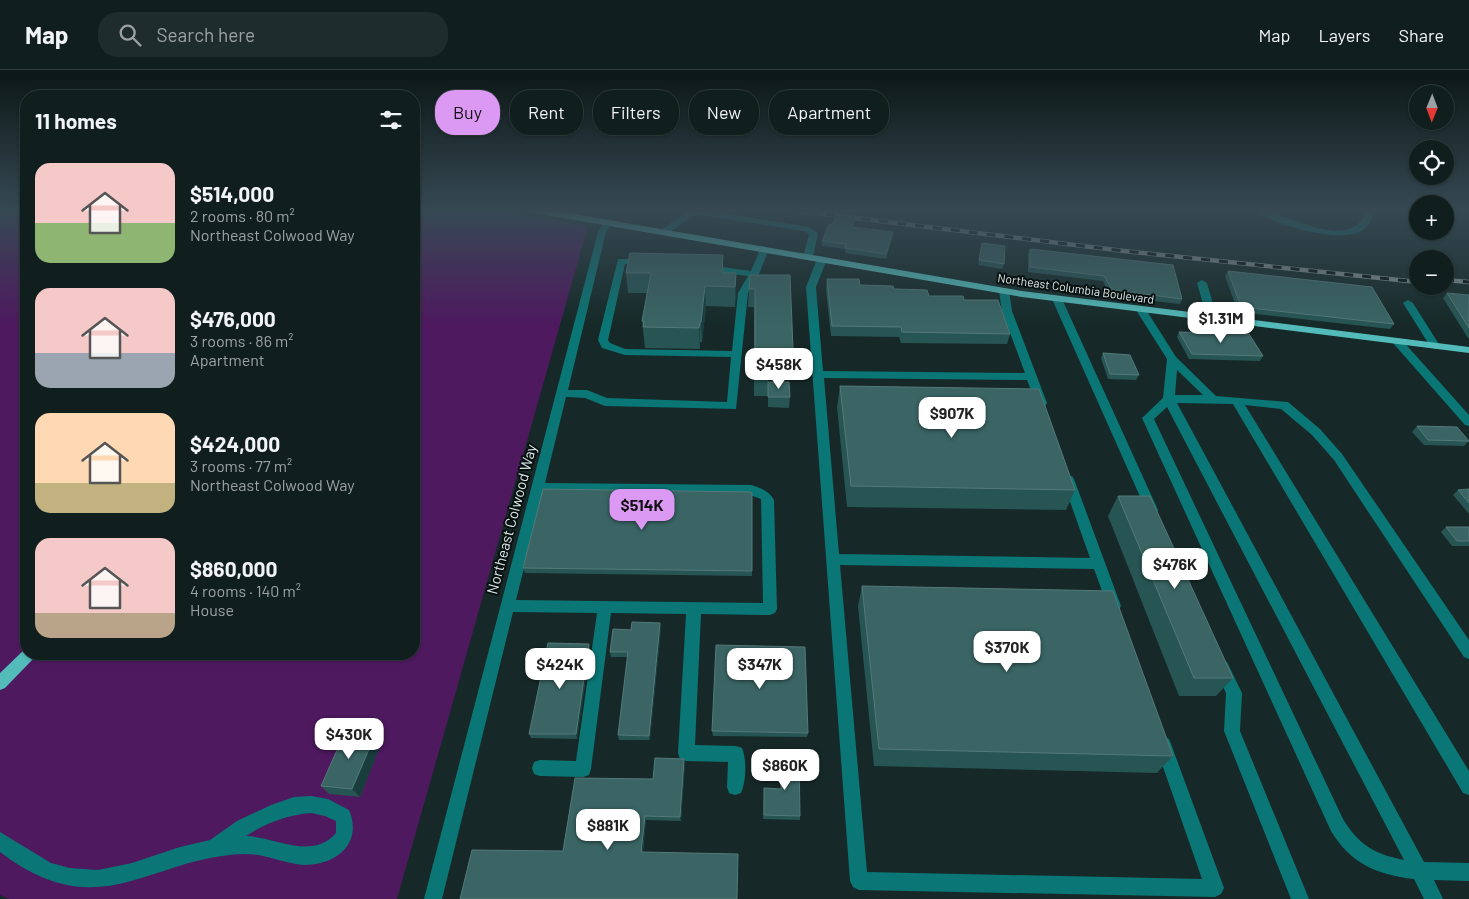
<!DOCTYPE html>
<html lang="en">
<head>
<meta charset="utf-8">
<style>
  :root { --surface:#101f1e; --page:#1e2c2b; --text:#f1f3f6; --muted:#9ca2a4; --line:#303d3c; --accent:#dc99f4 }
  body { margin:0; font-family:Barlow,sans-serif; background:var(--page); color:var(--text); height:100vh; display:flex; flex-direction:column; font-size:19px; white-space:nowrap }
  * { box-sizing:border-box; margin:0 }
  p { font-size:16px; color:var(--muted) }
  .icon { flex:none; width:28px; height:28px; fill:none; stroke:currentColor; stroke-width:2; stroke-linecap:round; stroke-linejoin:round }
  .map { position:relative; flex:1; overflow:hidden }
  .sheet { position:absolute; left:20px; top:20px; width:400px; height:570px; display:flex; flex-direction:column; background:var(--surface); border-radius:20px; box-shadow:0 1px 4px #0004,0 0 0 1px var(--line) }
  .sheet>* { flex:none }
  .banner { position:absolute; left:435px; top:20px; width:475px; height:45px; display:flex; gap:10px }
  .needle { width:32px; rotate:181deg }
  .buttons { position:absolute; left:1409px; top:15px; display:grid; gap:10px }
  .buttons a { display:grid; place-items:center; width:45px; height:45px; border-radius:50%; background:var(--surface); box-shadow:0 1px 4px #0004,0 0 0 1px var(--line); font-size:25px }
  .price { position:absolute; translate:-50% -42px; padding:0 11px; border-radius:10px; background:#fff; color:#222; font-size:16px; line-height:32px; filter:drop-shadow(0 1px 2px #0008) }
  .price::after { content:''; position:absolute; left:50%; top:30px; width:15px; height:11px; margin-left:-8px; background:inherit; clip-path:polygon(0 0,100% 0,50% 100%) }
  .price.current { background:var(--accent); color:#111 }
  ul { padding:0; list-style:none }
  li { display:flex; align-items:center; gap:15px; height:125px; padding:0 15px }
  li span { display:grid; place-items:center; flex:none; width:140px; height:100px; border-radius:15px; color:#555 }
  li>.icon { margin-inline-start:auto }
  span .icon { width:60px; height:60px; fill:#fffc; stroke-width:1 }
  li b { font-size:21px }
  h2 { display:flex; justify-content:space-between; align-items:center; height:60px; padding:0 15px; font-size:21px }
  .pill { padding:0 18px; border-radius:20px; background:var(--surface); box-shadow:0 1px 4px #0004,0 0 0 1px var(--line); font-size:18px; line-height:45px }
  .pill.current { background:var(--accent); color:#111 }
  header { display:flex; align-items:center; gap:30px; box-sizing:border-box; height:70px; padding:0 25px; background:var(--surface); border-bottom:1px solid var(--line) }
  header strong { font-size:24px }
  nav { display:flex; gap:28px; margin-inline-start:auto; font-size:18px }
  .search { width:350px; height:45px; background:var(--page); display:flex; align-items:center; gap:12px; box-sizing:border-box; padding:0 18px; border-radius:20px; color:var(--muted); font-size:19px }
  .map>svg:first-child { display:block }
  .green { fill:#4e195f }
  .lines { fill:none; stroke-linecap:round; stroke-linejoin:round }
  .minor { fill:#0a7675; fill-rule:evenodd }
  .major { fill:#53bcbb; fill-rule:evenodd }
  .rail-casing { stroke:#808e8e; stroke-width:4.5 }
  .rail { stroke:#081010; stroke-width:3; stroke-dasharray:9; stroke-linecap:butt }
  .wall { fill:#275554 }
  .shaded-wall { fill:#183d3c }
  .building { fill:#3a6564; stroke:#547a79 }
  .labels { text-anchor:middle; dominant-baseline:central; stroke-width:4; stroke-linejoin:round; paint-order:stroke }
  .far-street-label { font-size:12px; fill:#dee9e9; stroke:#081010 }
  .street-label { font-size:15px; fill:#dee9e9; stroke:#081010 }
</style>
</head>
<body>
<header>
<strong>Map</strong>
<div class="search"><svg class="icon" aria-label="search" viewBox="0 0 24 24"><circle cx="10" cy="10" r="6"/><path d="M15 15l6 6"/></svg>Search here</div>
<nav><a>Map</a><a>Layers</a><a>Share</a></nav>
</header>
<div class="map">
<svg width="1469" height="829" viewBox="0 0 1469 829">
  <rect width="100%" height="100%" fill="#162928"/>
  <path class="green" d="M0,140H26V584H414V140H495L588,156L397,829H9L0,825Z"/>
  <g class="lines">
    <path class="minor" d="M689,140H703L809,157L818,163L813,187L808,190L803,187L809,164L804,161L695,144L667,164H661V160Z
      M1255,140C1289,140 1347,187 1368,140H1376C1372,150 1368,159 1357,163C1335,171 1272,155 1255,140Z
      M609,149L613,152L606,162L568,320H587L607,328L727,332L731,287L625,285L602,278L598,270L618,189H644L649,192L644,195L625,194L608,270L610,273L625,279L732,281L738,223L748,206L708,201L703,198L708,195L751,201L761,177L764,176L769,179L759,204L748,223L736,339L605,336L585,328L566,327L545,413L751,415C761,418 769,421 774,430L777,539L775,543L770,545L701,544L695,675L736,676L742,678C747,690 746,712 741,723L735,725L729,723L727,717L728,692L686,691L680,689L678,683L686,544L611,543L591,699L589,705L583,707L540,706L534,704L532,698L534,692L540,690L576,691L597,543L513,542L442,829H424L598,162L606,150ZM543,422L750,425L761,429L763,533L516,530Z
      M822,186L827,189L816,217L823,301L1025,303L1002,241L999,221L1004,218L1009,221L1012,241L1047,333L1045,336H1037L1027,310L824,308L839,484L1090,488L1062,409L1064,406H1072L1074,409L1121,536L1119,540L1114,542L1109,540L1094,499L840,495L867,802L1202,809L1155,674L1157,669L1163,666L1169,669L1171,674L1224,818L1221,824L1215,827L859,820L853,817L850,811L806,217L817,189Z
      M1202,210L1207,213L1217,248L1216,250L1212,251L1207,248L1197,213Z
      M1057,226L1062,229L1158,440L1157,443H1147L1146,440L1052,229Z
      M1408,230L1413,233L1440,276L1439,278L1435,279L1430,276L1403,233Z
      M1141,237L1145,238L1176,287L1216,326L1288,332L1320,359L1342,384L1469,570V589L1464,587L1334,390L1312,365L1281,339L1245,335L1469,701V725L1463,723L1233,334L1177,333L1424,792L1469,793V811L1434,810L1443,829H1424L1414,809C1377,805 1350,793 1331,761L1142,348L1163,328L1167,289L1136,240ZM1177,300L1203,325H1175ZM1167,337L1404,790C1374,784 1359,775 1343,749L1154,349Z
      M1397,268L1401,269L1469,345V356L1465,355L1393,273L1392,271L1393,269Z
      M1222,590L1227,592L1242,623L1240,661L1309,829H1291L1224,661L1226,623L1214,597L1217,592Z
      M311,726L328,729L349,740C363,773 337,795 304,795C290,794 277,789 263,786C250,783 236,784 222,786C190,790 161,803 131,811C80,826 41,813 0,782V762L51,793L70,798L98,800L132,793L180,777L210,770L237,751L271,735L294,727ZM311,743L325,746L336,751V763C312,791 275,767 246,766C266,753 287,745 311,743Z"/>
    <path class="major" d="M530,140H550L1022,221L1469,277V283L1022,227L534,143Z
      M26,578V584H35L33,589L5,618L0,620V603Z"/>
    <defs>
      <path id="rail" d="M790,140L1124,181L1418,212
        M1445,210L1469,212"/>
    </defs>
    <use href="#rail" class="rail-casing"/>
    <use href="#rail" class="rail"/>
  </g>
  <path class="wall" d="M855,147L853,157L892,167L886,189L845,183V179L822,176V171L832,155Z
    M982,173L1004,194L1002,199L978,195Z
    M1030,179L1182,229L1180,234L1110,226L1103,211L1028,202V184Z
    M723,185V203H736V223L735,237L706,236L702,272H700V279L645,278L642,251L647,223H628L626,203Z
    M1228,201L1394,254L1390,259L1238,242L1225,206Z
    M750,205L793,279L792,298H768V312L790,327L789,338L768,337V322V326H754V237H748L749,219Z
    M827,209L860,215L894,219L929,226L964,230L1010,264L1007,274L901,273L899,267L831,266L826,219Z
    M1447,223L1469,225V268H1468L1443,228Z
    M1179,262L1263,286L1260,291L1189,289L1177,267Z
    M1103,283L1139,305L1136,310L1108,309L1101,288Z
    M840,316L1075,420L1066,440L847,437L837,337Z
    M1417,356L1469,371L1464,376L1424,375L1412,362Z
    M1469,419V444L1453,425L1458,420Z
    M752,423V506L525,503L523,498Z
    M1118,426L1233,608L1216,626H1179L1108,446Z
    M1446,457H1469V476H1452L1441,462Z
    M862,516L1173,686L1157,703L874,696L858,536Z
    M661,558L650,670H619L618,665L628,587H611L610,582L631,560Z
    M590,579L577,669L531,668L529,664Z
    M712,661L808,663L807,667L713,666Z
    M376,663L382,671L360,727L329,724L321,716Z
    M781,687L800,746V750L763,749L764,718L781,719Z
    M685,693L681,751L646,750L643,782L563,781L653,709Z"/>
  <path class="shaded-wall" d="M736,203V223L735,237V217Z
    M705,216L706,236L702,272L701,252Z
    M700,252V279L699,258Z
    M660,553L661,558L650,670L649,666Z
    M589,574L590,579L577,669L576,664Z
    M376,663L382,671L360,727L352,719Z
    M684,689L685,693L681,751L680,747Z
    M645,746L646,750L642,785L641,782Z"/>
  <path class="building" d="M836,145L855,147L852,157L893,162L886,184L845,178L847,174L822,171L829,154L832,155Z
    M982,173L1005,176L1004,194L979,190Z
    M1030,179L1173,195L1182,229L1112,220L1104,206L1030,197Z
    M630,183L723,185L722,203H736L735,217L705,216L701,252H700L699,258L643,257L644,251H642L651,203H626Z
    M1228,201L1372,217L1394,254L1241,237Z
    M750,205H790L793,279H768L769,307H755V219H749Z
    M827,209H859L860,215L893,216L894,219L927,220L929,226H963L964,230H998L1010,264L902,262L901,257L832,256Z
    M1447,223L1469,225V258Z
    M1179,262L1249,264L1263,286L1192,284Z
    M1103,283L1130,285L1139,305L1110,304Z
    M768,312H789L790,327H768Z
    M840,316L1039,319L1075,420L851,416Z
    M1417,356L1457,357L1469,371L1428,370Z
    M543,419L750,422L752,423V501L523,498Z
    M1469,419V433L1458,420Z
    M1118,426H1150L1233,608H1194Z
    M1446,457H1469V471H1457Z
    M862,516L1113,521L1173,686L879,679Z
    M632,552L660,553L649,666L618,665L628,582H610L613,559L631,560Z
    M548,573L589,574L576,664H529Z
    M716,575L805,577L808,663L712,661Z
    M346,660L376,663L352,719L321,716Z
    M781,687L799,688L800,746L764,745V718L781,719Z
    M655,688L684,689L680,747L645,746L641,782L738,784L737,829H460L472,780L563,781L575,708L653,709Z"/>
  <linearGradient id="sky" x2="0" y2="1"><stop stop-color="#0c1716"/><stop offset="0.55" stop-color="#364953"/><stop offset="1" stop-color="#364953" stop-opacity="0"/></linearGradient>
  <rect width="1469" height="256" fill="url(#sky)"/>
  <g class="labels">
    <g class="far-street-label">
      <text transform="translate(1076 218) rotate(8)">Northeast Columbia Boulevard</text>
    </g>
    <g class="street-label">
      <text transform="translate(511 449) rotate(-75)">Northeast Colwood Way</text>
    </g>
  </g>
</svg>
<div class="buttons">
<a><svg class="needle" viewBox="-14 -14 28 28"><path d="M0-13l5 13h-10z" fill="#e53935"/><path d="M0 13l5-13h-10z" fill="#9ca2a4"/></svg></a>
<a><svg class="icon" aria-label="locate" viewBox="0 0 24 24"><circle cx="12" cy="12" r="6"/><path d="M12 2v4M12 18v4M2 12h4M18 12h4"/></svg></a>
<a>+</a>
<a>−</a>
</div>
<b class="price" style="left:1221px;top:274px">$1.31M</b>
<b class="price" style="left:779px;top:320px">$458K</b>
<b class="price" style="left:952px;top:369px">$907K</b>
<b class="price current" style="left:642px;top:461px">$514K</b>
<b class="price" style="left:1175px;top:520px">$476K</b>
<b class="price" style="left:1007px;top:603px">$370K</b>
<b class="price" style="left:560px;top:620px">$424K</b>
<b class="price" style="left:760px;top:620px">$347K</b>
<b class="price" style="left:349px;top:690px">$430K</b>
<b class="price" style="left:785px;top:721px">$860K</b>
<b class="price" style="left:608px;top:781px">$881K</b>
<div class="banner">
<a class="pill current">Buy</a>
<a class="pill">Rent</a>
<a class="pill">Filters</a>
<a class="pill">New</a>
<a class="pill">Apartment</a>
</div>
<section class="sheet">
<h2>11 homes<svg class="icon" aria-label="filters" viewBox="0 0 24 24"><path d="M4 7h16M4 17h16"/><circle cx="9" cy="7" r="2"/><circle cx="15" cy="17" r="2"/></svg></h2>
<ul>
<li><span style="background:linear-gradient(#f6c9c9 60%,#8fb573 0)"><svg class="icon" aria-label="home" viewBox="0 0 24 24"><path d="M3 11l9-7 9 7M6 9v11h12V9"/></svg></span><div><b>$514,000</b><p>2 rooms · 80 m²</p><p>Northeast Colwood Way</p></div></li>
<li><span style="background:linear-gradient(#f6c9c9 65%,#9aa5b1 0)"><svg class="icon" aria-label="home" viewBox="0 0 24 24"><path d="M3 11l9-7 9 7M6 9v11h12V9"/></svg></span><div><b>$476,000</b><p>3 rooms · 86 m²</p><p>Apartment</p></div></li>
<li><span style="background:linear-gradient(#ffd9b3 70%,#c2b280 0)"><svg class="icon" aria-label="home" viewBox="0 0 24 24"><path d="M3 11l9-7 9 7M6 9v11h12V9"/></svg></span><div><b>$424,000</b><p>3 rooms · 77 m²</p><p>Northeast Colwood Way</p></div></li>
<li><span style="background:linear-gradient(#f6c9c9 75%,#b9a48a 0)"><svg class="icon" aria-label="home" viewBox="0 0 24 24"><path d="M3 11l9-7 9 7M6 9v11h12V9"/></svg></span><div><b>$860,000</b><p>4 rooms · 140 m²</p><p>House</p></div></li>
</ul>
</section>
</div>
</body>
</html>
